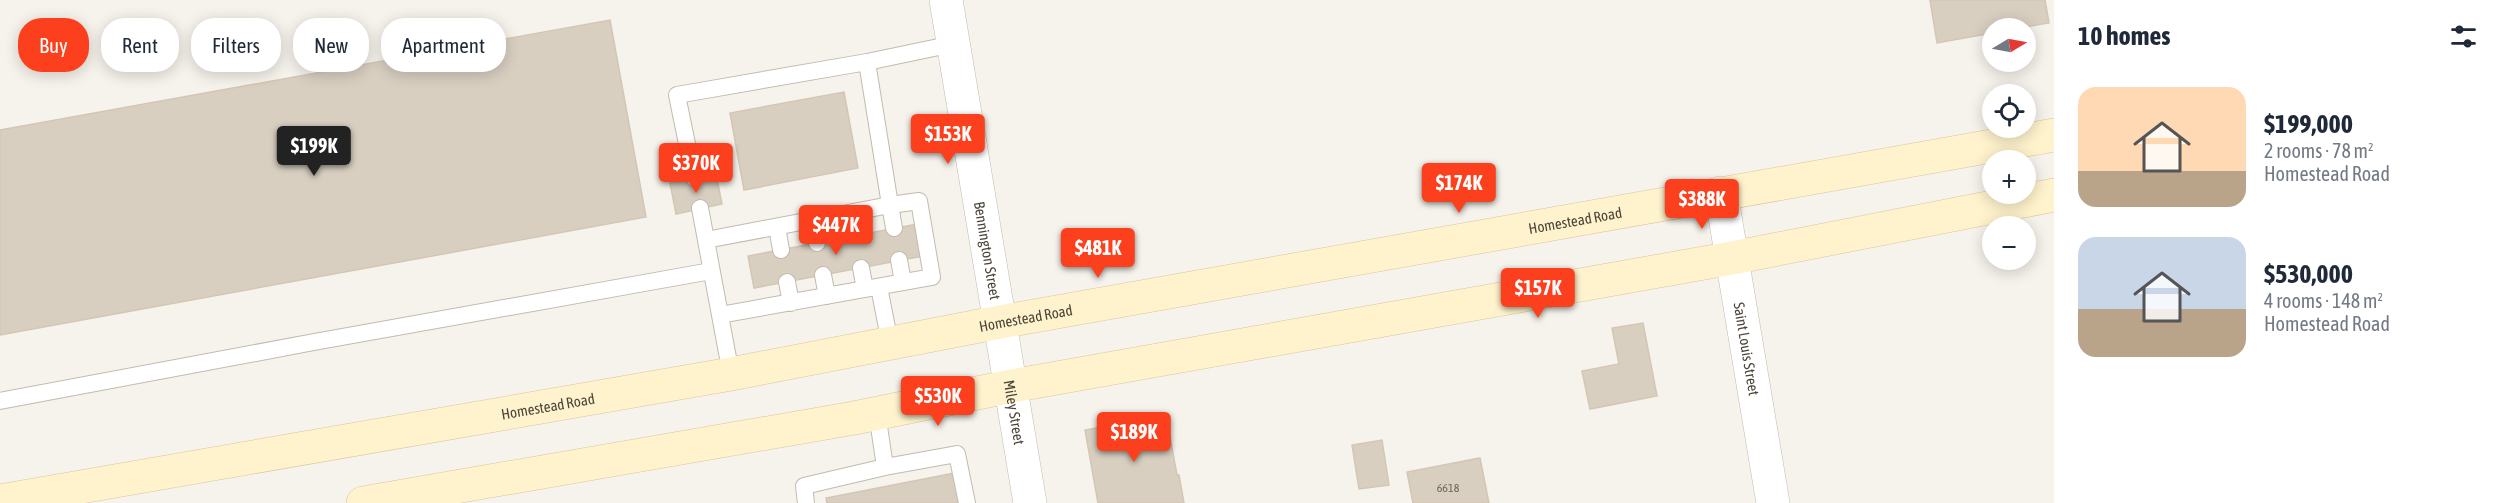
<!DOCTYPE html>
<html lang="en">
<head>
<meta charset="utf-8">
<style>
  :root { --surface:#fff; --page:#f6f6f7; --text:#1f2937; --muted:#747a83; --accent:#fc3f1d }
  body { margin:0; font-family:"Asap Condensed",sans-serif; background:var(--page); color:var(--text); height:100vh; display:flex; flex-direction:column; font-size:22px; white-space:nowrap }
  * { box-sizing:border-box; margin:0 }
  p { font-size:20px; color:var(--muted) }
  .icon { flex:none; width:33px; height:33px; fill:none; stroke:currentColor; stroke-width:2; stroke-linecap:round; stroke-linejoin:round }
  .map { position:relative; flex:1; overflow:hidden }
  .sheet { display:flex; flex-direction:column; background:var(--surface); width:450px }
  .sheet>* { flex:none }
  .guide { position:absolute; left:18px; top:18px; width:570px; height:54px; display:flex; gap:12px }
  .needle { width:39px; rotate:80deg }
  .tools { position:absolute; left:1982px; top:18px; display:grid; gap:12px }
  .tools a { display:grid; place-items:center; width:54px; height:54px; border-radius:50%; background:var(--surface); box-shadow:0 3px 15px #0003; font-size:30px }
  .price { position:absolute; translate:-50% -51px; padding:0 14px; border-radius:6px; background:var(--accent); color:#fff; font-size:20px; line-height:39px; filter:drop-shadow(0 2px 3px #0008) }
  .price::after { content:''; position:absolute; left:50%; top:36px; width:18px; height:14px; margin-left:-9px; background:inherit; clip-path:polygon(0 0,100% 0,50% 100%) }
  .price.current { background:#222; color:#fff }
  ul { padding:0; list-style:none }
  li { display:flex; align-items:center; gap:18px; height:150px; padding:0 24px }
  li span { display:grid; place-items:center; flex:none; width:168px; height:120px; border-radius:18px; color:#555 }
  li>.icon { margin-inline-start:auto }
  span .icon { width:72px; height:72px; fill:#fffc; stroke-width:1 }
  li b { font-size:26px }
  h2 { display:flex; justify-content:space-between; align-items:center; height:72px; padding:0 24px; font-size:26px }
  .tag { padding:0 21px; border-radius:24px; background:var(--surface); box-shadow:0 3px 15px #0003; font-size:21px; line-height:54px }
  .tag.current { background:var(--accent); color:#fff }
  main { display:flex; flex:1; min-height:0 }
  .map>svg:first-child { display:block }
  .building { fill:#d8cfc1; stroke:#d3c7b4; stroke-width:1.5 }
  .lines { fill:none; stroke-linecap:round; stroke-linejoin:round }
  .service-casing { stroke:#c2bbae; stroke-width:18 }
  .minor-casing { stroke:#c2bbae; stroke-width:34 }
  .secondary-casing { stroke:#d6c79b; stroke-width:34 }
  .service { stroke:#fff; stroke-width:16 }
  .minor { stroke:#fff; stroke-width:33 }
  .secondary { stroke:#fff3cd; stroke-width:33 }
  .labels { text-anchor:middle; dominant-baseline:central; stroke-width:6; stroke-linejoin:round; paint-order:stroke }
  .number-label { font-size:12px; fill:#6e675b }
  .street-label { font-size:15px; fill:#4b4439; stroke:#fff }
</style>
</head>
<body>
<main>
<div class="map">
<svg width="2054" height="503" viewBox="0 0 2054 503">
  <rect width="100%" height="100%" fill="#f6f3ec"/>
  <path class="building" d="M1930,0H2045L2049,23L2018,28H1992V33L1937,43Z
    M610,20L646,217L0,335V130Z
    M844,92L858,168L744,190L730,113Z
    M716,174L722,204L676,214L670,183Z
    M918,224L924,256L754,288L748,256Z
    M1643,323L1657,396L1590,409L1582,371L1619,364L1612,328Z
    M1166,415L1177,475H1179L1184,503H1098L1085,430Z
    M1382,440L1389,485L1359,489L1352,445Z
    M1480,458L1489,503H1413L1407,472Z
    M955,473L961,503H827L826,498Z"/>
  <g class="lines">
    <defs>
      <path id="service" d="M694,178L677,95L867,62L953,44
        M700,208L731,374
        M852,213L855,235
        M813,220L817,243
        M777,227L781,250
        M706,240L890,205L867,62
        M899,260L903,282
        M861,268L865,289
        M823,275L827,296
        M787,282L791,303
        M879,287L890,343
        M720,315L932,277L919,201L890,205L894,228
        M0,401L314,342L711,271
        M885,467L957,454L967,503
        M806,503L804,486L885,467L877,413"/>
      <g id="minor">
        <path id="s1" d="M946,0L1030,503"/>
        <path id="s2" d="M1721,193L1773,503"/>
      </g>
      <g id="secondary">
        <path id="s3" d="M0,501L731,374L1000,322L2054,135"/>
        <path d="M363,503L854,418L1012,386L1732,258L2054,195"/>
      </g>
    </defs>
    <use href="#service" class="service-casing"/>
    <use href="#minor" class="minor-casing"/>
    <use href="#secondary" class="secondary-casing"/>
    <use href="#service" class="service"/>
    <use href="#minor" class="minor"/>
    <use href="#secondary" class="secondary"/>
  </g>
  <g class="labels">
    <g class="number-label">
      <text x="1448" y="488">6618</text>
    </g>
    <g class="street-label">
      <text stroke="none"><textPath href="#s3" startOffset="1600">Homestead Road</textPath></text>
      <text stroke="none"><textPath href="#s1" startOffset="254">Bennington Street</textPath></text>
      <text stroke="none"><textPath href="#s3" startOffset="1042">Homestead Road</textPath></text>
      <text stroke="none"><textPath href="#s2" startOffset="158">Saint Louis Street</textPath></text>
      <text stroke="none"><textPath href="#s3" startOffset="556">Homestead Road</textPath></text>
      <text stroke="none"><textPath href="#s1" startOffset="418">Miley Street</textPath></text>
    </g>
  </g>
</svg>
<div class="tools">
<a><svg class="needle" viewBox="-14 -14 28 28"><path d="M0-13l5 13h-10z" fill="#e53935"/><path d="M0 13l5-13h-10z" fill="#747a83"/></svg></a>
<a><svg class="icon" aria-label="locate" viewBox="0 0 24 24"><circle cx="12" cy="12" r="6"/><path d="M12 2v4M12 18v4M2 12h4M18 12h4"/></svg></a>
<a>+</a>
<a>−</a>
</div>
<b class="price" style="left:948px;top:165px">$153K</b>
<b class="price current" style="left:314px;top:177px">$199K</b>
<b class="price" style="left:696px;top:194px">$370K</b>
<b class="price" style="left:1459px;top:214px">$174K</b>
<b class="price" style="left:1702px;top:230px">$388K</b>
<b class="price" style="left:836px;top:256px">$447K</b>
<b class="price" style="left:1098px;top:279px">$481K</b>
<b class="price" style="left:1538px;top:319px">$157K</b>
<b class="price" style="left:938px;top:427px">$530K</b>
<b class="price" style="left:1134px;top:463px">$189K</b>
<div class="guide">
<a class="tag current">Buy</a>
<a class="tag">Rent</a>
<a class="tag">Filters</a>
<a class="tag">New</a>
<a class="tag">Apartment</a>
</div>
</div>
<section class="sheet">
<h2>10 homes<svg class="icon" aria-label="filters" viewBox="0 0 24 24"><path d="M4 7h16M4 17h16"/><circle cx="9" cy="7" r="2"/><circle cx="15" cy="17" r="2"/></svg></h2>
<ul>
<li><span style="background:linear-gradient(#ffd9b3 70%,#b9a48a 0)"><svg class="icon" aria-label="home" viewBox="0 0 24 24"><path d="M3 11l9-7 9 7M6 9v11h12V9"/></svg></span><div><b>$199,000</b><p>2 rooms · 78 m²</p><p>Homestead Road</p></div></li>
<li><span style="background:linear-gradient(#c9d6e8 60%,#b9a48a 0)"><svg class="icon" aria-label="home" viewBox="0 0 24 24"><path d="M3 11l9-7 9 7M6 9v11h12V9"/></svg></span><div><b>$530,000</b><p>4 rooms · 148 m²</p><p>Homestead Road</p></div></li>
</ul>
</section>
</main>
</body>
</html>
